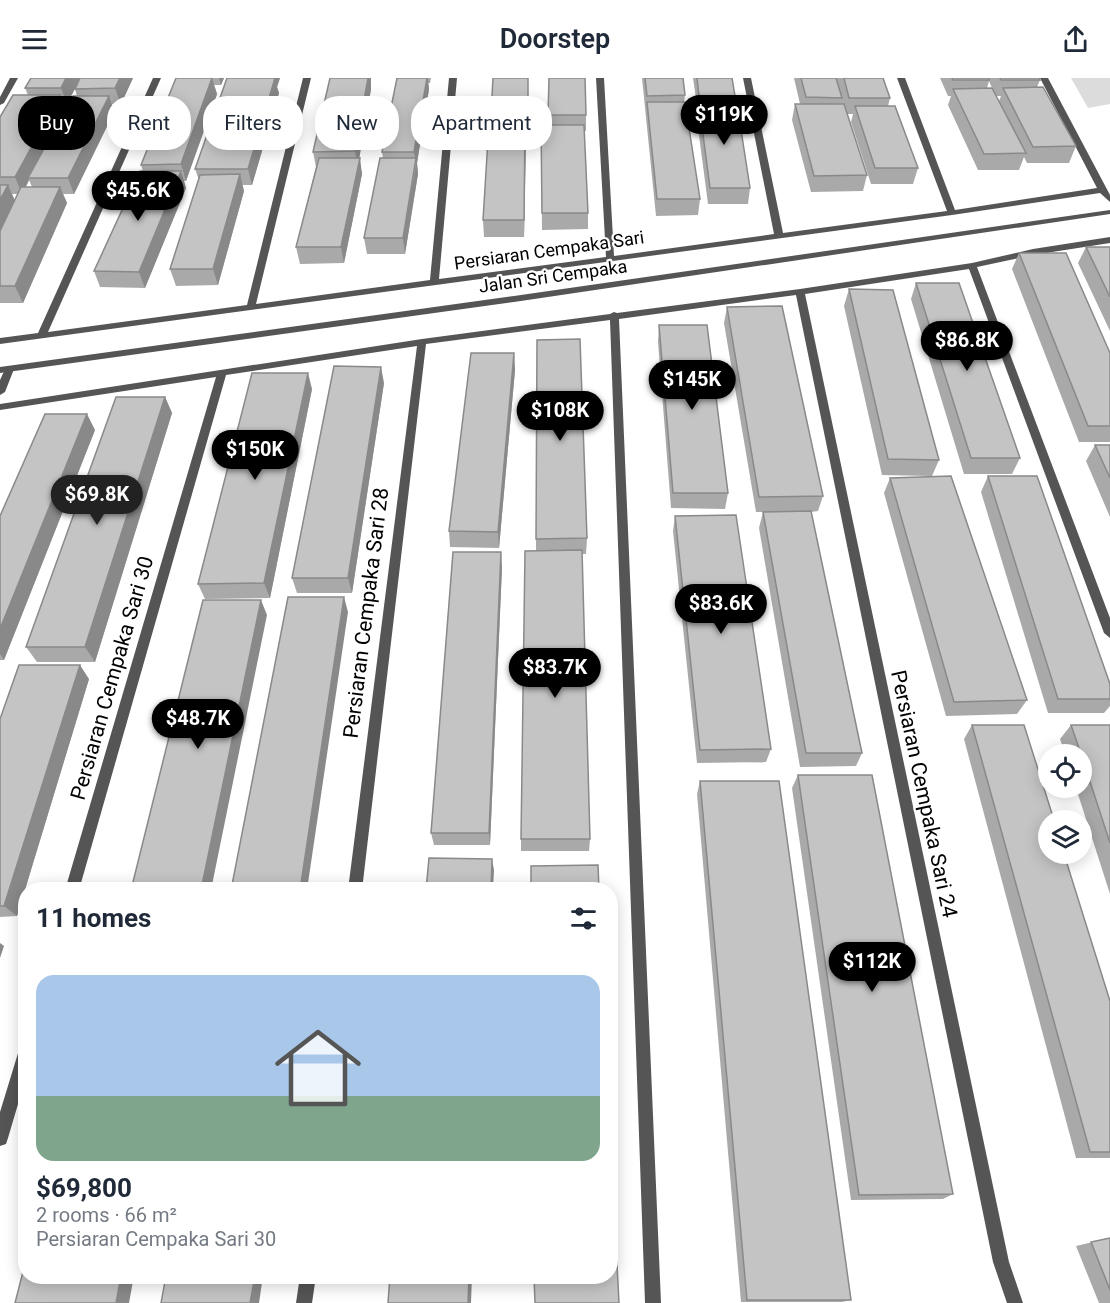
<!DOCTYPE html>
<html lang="en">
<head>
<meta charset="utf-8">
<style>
  :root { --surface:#fff; --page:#f6f6f7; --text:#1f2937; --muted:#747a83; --line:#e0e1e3; --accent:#000 }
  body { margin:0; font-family:Roboto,sans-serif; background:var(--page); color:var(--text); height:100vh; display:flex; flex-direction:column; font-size:22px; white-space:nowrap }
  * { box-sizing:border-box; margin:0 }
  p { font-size:20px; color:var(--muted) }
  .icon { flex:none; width:33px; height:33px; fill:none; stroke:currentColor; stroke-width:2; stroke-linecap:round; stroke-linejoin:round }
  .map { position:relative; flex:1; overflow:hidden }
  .drawer { position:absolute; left:18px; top:804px; width:600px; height:402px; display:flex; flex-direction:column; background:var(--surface); border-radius:24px; box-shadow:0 3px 15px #0003 }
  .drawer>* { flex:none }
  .top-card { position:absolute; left:18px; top:18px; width:600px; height:54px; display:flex; gap:12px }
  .buttons { position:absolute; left:1038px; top:666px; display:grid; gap:12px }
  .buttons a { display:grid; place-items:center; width:54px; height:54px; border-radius:50%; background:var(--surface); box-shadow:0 3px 15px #0003; font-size:30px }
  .price { position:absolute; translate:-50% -51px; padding:0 14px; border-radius:21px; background:var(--accent); color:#fff; font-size:20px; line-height:39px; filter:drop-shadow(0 2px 3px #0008) }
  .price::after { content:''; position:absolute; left:50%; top:36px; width:18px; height:14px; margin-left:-9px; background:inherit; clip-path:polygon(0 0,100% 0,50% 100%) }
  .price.on { background:#222; color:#fff }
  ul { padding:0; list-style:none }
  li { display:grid; align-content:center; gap:12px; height:318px; padding:0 18px }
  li+li { border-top:2px solid var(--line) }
  li span { display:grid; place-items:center; height:186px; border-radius:18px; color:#555 }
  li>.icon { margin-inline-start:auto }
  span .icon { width:108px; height:108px; fill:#fffc; stroke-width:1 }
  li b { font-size:26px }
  h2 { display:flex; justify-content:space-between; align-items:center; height:72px; padding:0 18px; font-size:26px }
  .chip { padding:0 21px; border-radius:24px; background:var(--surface); box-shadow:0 3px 15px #0003; font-size:21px; line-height:54px }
  .chip.on { background:var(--accent); color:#fff }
  header { display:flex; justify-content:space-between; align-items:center; height:78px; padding:0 18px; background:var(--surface); font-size:27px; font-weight:600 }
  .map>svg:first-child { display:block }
  .green { fill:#dcdcdc }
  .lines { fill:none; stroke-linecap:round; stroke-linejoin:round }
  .minor { fill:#555; fill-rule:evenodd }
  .tertiary { fill:#555; fill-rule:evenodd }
  .wall { fill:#a9a9a9; fill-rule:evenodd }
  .shaded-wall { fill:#898989 }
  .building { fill:#c4c4c4; stroke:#898989; stroke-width:1.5 }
  .labels { text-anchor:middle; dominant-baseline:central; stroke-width:4.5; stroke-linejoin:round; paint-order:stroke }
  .far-street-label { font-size:18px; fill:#000; stroke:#fff }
  .street-label { font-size:21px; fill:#000; stroke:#fff }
</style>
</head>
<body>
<header><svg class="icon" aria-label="menu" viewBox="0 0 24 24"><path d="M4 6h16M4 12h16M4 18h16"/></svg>Doorstep<svg class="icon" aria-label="share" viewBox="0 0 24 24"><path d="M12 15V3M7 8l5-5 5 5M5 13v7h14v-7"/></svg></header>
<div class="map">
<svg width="1110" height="1225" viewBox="0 0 1110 1225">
  <rect width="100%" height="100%" fill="#fff"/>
  <path class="green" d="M1071,0H1110V26L1088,30Z"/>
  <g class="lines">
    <path class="minor" d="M10,0H18L4,25L0,27V19Z
      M153,0H161L48,254L247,227L303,0H311L256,226L430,202L449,0H457L439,201L606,179L596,0H604L614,178L774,156L743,0H751L783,155L947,133L897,0H905L955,132L1097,110L1040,0H1048L1110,117V124L1100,115L952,137L0,266V260L38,255Z
      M1110,159V165L1033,177L977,189L1110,540V560L1104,555L969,191L805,216L1009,1184L1023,1225H1007L993,1184L796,217L619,241L661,1225H645L610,242L426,266L362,812H348L417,268L226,297L79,812H65L216,299L0,332V326L422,261L610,236L614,234L617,235L800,211L972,185L1033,171Z
      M9,288L14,291L5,314L0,317V302L6,289Z
      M26,965V999L8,1060L6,1066L0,1068V1034L19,972L21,967Z
      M300,1198H316L312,1225H296Z"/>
    <path class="tertiary" d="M1110,132V136L514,224L0,295V289L514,218Z"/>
  </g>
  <path class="wall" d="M133,0L121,26H112L114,34L74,116H63L67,125L23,225H0V39L28,17L25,10ZM75,11L77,18L65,32L63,26H67ZM29,102L32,109H26ZM12,116H18L15,123Z
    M176,0H224L221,7H214L217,16L186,103H184L186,110L145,210L100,209L94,193L143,93L141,87Z
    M227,0H280L277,9L279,15L252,107H242L244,113L218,207L176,208L170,191L199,102L195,91Z
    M396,0H431L430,5H428L429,11L417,85L418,96L405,176H367L364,160L383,80L382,74L397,3Z
    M528,0V53H526L524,159H484L483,142L491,45V37Z
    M549,0L586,37V53H584L588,135V151L542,152L541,47H548Z
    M642,0H683L685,17L684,24L700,121L698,137L656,138Z
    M693,0H732L735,18L734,26L750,110L748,126H708L697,42L698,34Z
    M794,0H883L890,20L888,28L918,90L913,106H871L851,44L853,36H847L867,97L863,113L811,114L792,42L795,26H800Z
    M940,0H1039L1040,2L1037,9L1076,68L1069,85H1027L1024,79L1019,92H978L948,27L951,18H948ZM989,3L992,10H987ZM996,18H1001L999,23Z
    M370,2L371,11L359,80L362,96L344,185L300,186L296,169L316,89L313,74Z
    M1086,169H1110V253L1078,185Z
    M1019,175L1110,275V364H1079L1012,191Z
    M916,205L1020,380L1012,396H964L911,221Z
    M849,211L939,382L932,398L882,397L844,228Z
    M727,229L823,418L818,433L811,434L862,675L856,688L800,689L759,450L763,434H796H756L724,245Z
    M659,247L728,415L725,431L671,430L658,264Z
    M514,275L515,292L499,470L450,469L449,453Z
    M384,305L352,515H297L292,500Z
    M312,311L270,520L205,521L198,506Z
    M165,319L172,335L95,584H37L26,569Z
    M95,352L4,582H0V438Z
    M1095,367H1110V439L1086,383Z
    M988,398L1110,606V628L1104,635H1048L981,414Z
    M890,400L1027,622L1017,636L946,638L884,415Z
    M675,438L771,671L766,684L697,685L673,453Z
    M587,460L586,476H582L590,761L589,773H521V761L536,473V461Z
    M502,489L490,767H434L431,755Z
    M89,601L17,838L0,839V641Z
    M972,647L1110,923V1080H1076L964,661Z
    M1071,647H1110V816L1076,710H1082V676H1065L1060,661Z
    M798,697L953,1116L943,1121L851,1122L792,710Z
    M700,703L851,1222L842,1224H741L697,716Z
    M1110,1160V1225H1099L1076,1168Z"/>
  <path class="shaded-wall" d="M66,0H80L67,26L61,10Z
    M120,0H133L121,26L115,10Z
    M212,0L217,16L186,103L181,86Z
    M219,0H224L221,7Z
    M274,0H280L277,9L279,15L252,107L248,91Z
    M368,0H371V11L359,82L360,80L362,96L344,185L341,169L358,89L355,73Z
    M427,0H428L429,11L417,85L418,96L405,176L403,160L416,86L414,74Z
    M60,17L66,33L28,100L29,102L22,116L15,99Z
    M109,18L114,34L74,116L68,100Z
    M525,45L526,61L524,159V142Z
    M181,93L186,110L145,210L139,194Z
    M240,96L244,113L218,207L213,191Z
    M8,107L15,123L0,154V122Z
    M60,109L67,125L23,225L15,208Z
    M514,275L515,292L499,470L498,454Z
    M381,289L384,305L352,515L348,500Z
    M308,295L312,311L270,520L264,505Z
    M165,319L172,335L95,584L85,569Z
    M87,336L95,352L4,582L0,576V551Z
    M501,474L502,489L490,767L489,755Z
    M344,519L348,534L307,812H300Z
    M261,522L267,537L211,812H201Z
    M80,587L89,601L17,838L4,828Z
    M492,781L494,792L493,812H491Z
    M0,865L4,868L0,880Z
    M121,1198H134L129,1225H116Z
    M255,1198H263L259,1225H250Z
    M469,1198H472L471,1225H468Z"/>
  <path class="building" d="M31,0H66L61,10H25Z
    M80,0H120L115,10L75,11Z
    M176,0H212L181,86L141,87Z
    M227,0H275L248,91H195Z
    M330,0H368L355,73L313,74Z
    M397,0H427L414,74H382Z
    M493,0H528V37H491Z
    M549,0H585L586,37H548Z
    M645,0H683L685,17L647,18Z
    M697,0H732L735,18H699Z
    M801,0H836L842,20L806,19Z
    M844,0H883L890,20H849Z
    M952,0H989V2H953Z
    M1000,0H1039L1040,2H1001Z
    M1043,9L1076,68L1033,69L1003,10Z
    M992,10L1026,75L984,76L953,11Z
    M13,17H60L15,99H0V39Z
    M73,18H109L68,100H28Z
    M647,24H685L700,121H657Z
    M699,26H737L750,110H710Z
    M795,26H844L867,97L814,98Z
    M855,28H895L918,90H875Z
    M489,45H525L524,142H483Z
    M541,47H584L588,135H542Z
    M319,80H360L341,169H296Z
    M380,80H416L403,160H364Z
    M140,93H181L139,194L94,193Z
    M240,96L213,191H170L200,97Z
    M0,107H8L0,122Z
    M21,109H60L15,208H0V153Z
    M1086,169H1110V219Z
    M1019,175H1066L1110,275V348H1088Z
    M916,205H959L1020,380H971Z
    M849,211L893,212L939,382L888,381Z
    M782,228L823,418L759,419L727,229Z
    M659,247H707L728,415H673Z
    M580,261L587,460L536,461L537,262Z
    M471,275H514L498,454L449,453Z
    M334,288L381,289L348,500H292Z
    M252,295H308L264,505L198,506Z
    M116,319H165L85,569H26Z
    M45,336H87L0,551V438Z
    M1095,367H1110V400Z
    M951,398L1027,622L954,624L890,400Z
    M988,398H1037L1110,606V621H1058Z
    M811,433L862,675H806L763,434Z
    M736,437L771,671L700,672L675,438Z
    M582,472L590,761H521L525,473Z
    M453,474H501L489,755H431Z
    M288,519H344L300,812H231Z
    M203,522H261L201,812H131Z
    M19,587H80L4,828H0V641Z
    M972,647H1024L1054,742H1048V776H1064L1110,923V1074H1090Z
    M1071,647H1110V765L1082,679V676H1081Z
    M798,697H872L953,1116L859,1117Z
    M700,703H779L851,1222H747Z
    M429,780L492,781L491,812H426Z
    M598,787L599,812H531V788Z
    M610,1049L619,1225H535L534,1198H610Z
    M1110,1160V1212L1091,1164Z
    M26,1182V1198H121L116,1225H15Z
    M166,1198H255L250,1225H161Z
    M390,1198H469L468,1225H388Z"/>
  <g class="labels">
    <g class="far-street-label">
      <text transform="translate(549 172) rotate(-8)">Persiaran Cempaka Sari</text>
      <text transform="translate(553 198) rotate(-8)">Jalan Sri Cempaka</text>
    </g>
    <g class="street-label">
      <text transform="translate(366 535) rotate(-83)">Persiaran Cempaka Sari 28</text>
      <text transform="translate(112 600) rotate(-74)">Persiaran Cempaka Sari 30</text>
      <text transform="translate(924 716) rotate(78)">Persiaran Cempaka Sari 24</text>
    </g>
  </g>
</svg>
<div class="buttons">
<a><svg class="icon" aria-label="locate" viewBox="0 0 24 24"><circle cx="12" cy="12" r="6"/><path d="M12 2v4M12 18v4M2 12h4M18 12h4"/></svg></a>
<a><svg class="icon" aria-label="layers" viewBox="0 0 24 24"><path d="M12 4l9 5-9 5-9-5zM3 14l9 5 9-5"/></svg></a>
</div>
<b class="price" style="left:724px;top:68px">$119K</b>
<b class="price" style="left:138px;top:144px">$45.6K</b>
<b class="price" style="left:967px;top:294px">$86.8K</b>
<b class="price" style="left:692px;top:333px">$145K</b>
<b class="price" style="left:560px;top:364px">$108K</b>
<b class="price" style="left:255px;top:403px">$150K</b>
<b class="price on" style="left:97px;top:448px">$69.8K</b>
<b class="price" style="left:721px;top:557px">$83.6K</b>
<b class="price" style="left:555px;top:621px">$83.7K</b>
<b class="price" style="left:198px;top:672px">$48.7K</b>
<b class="price" style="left:872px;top:915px">$112K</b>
<div class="top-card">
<a class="chip on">Buy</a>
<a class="chip">Rent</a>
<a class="chip">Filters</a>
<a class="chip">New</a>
<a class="chip">Apartment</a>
</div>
<section class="drawer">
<h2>11 homes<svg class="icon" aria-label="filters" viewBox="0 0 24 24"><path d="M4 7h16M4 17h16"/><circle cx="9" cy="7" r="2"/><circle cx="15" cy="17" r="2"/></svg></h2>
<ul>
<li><span style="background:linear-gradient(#a9c7e8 65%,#7fa58c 0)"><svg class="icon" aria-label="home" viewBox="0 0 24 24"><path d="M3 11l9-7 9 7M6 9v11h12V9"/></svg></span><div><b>$69,800</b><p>2 rooms · 66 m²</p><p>Persiaran Cempaka Sari 30</p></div></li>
</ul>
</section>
</div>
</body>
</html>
